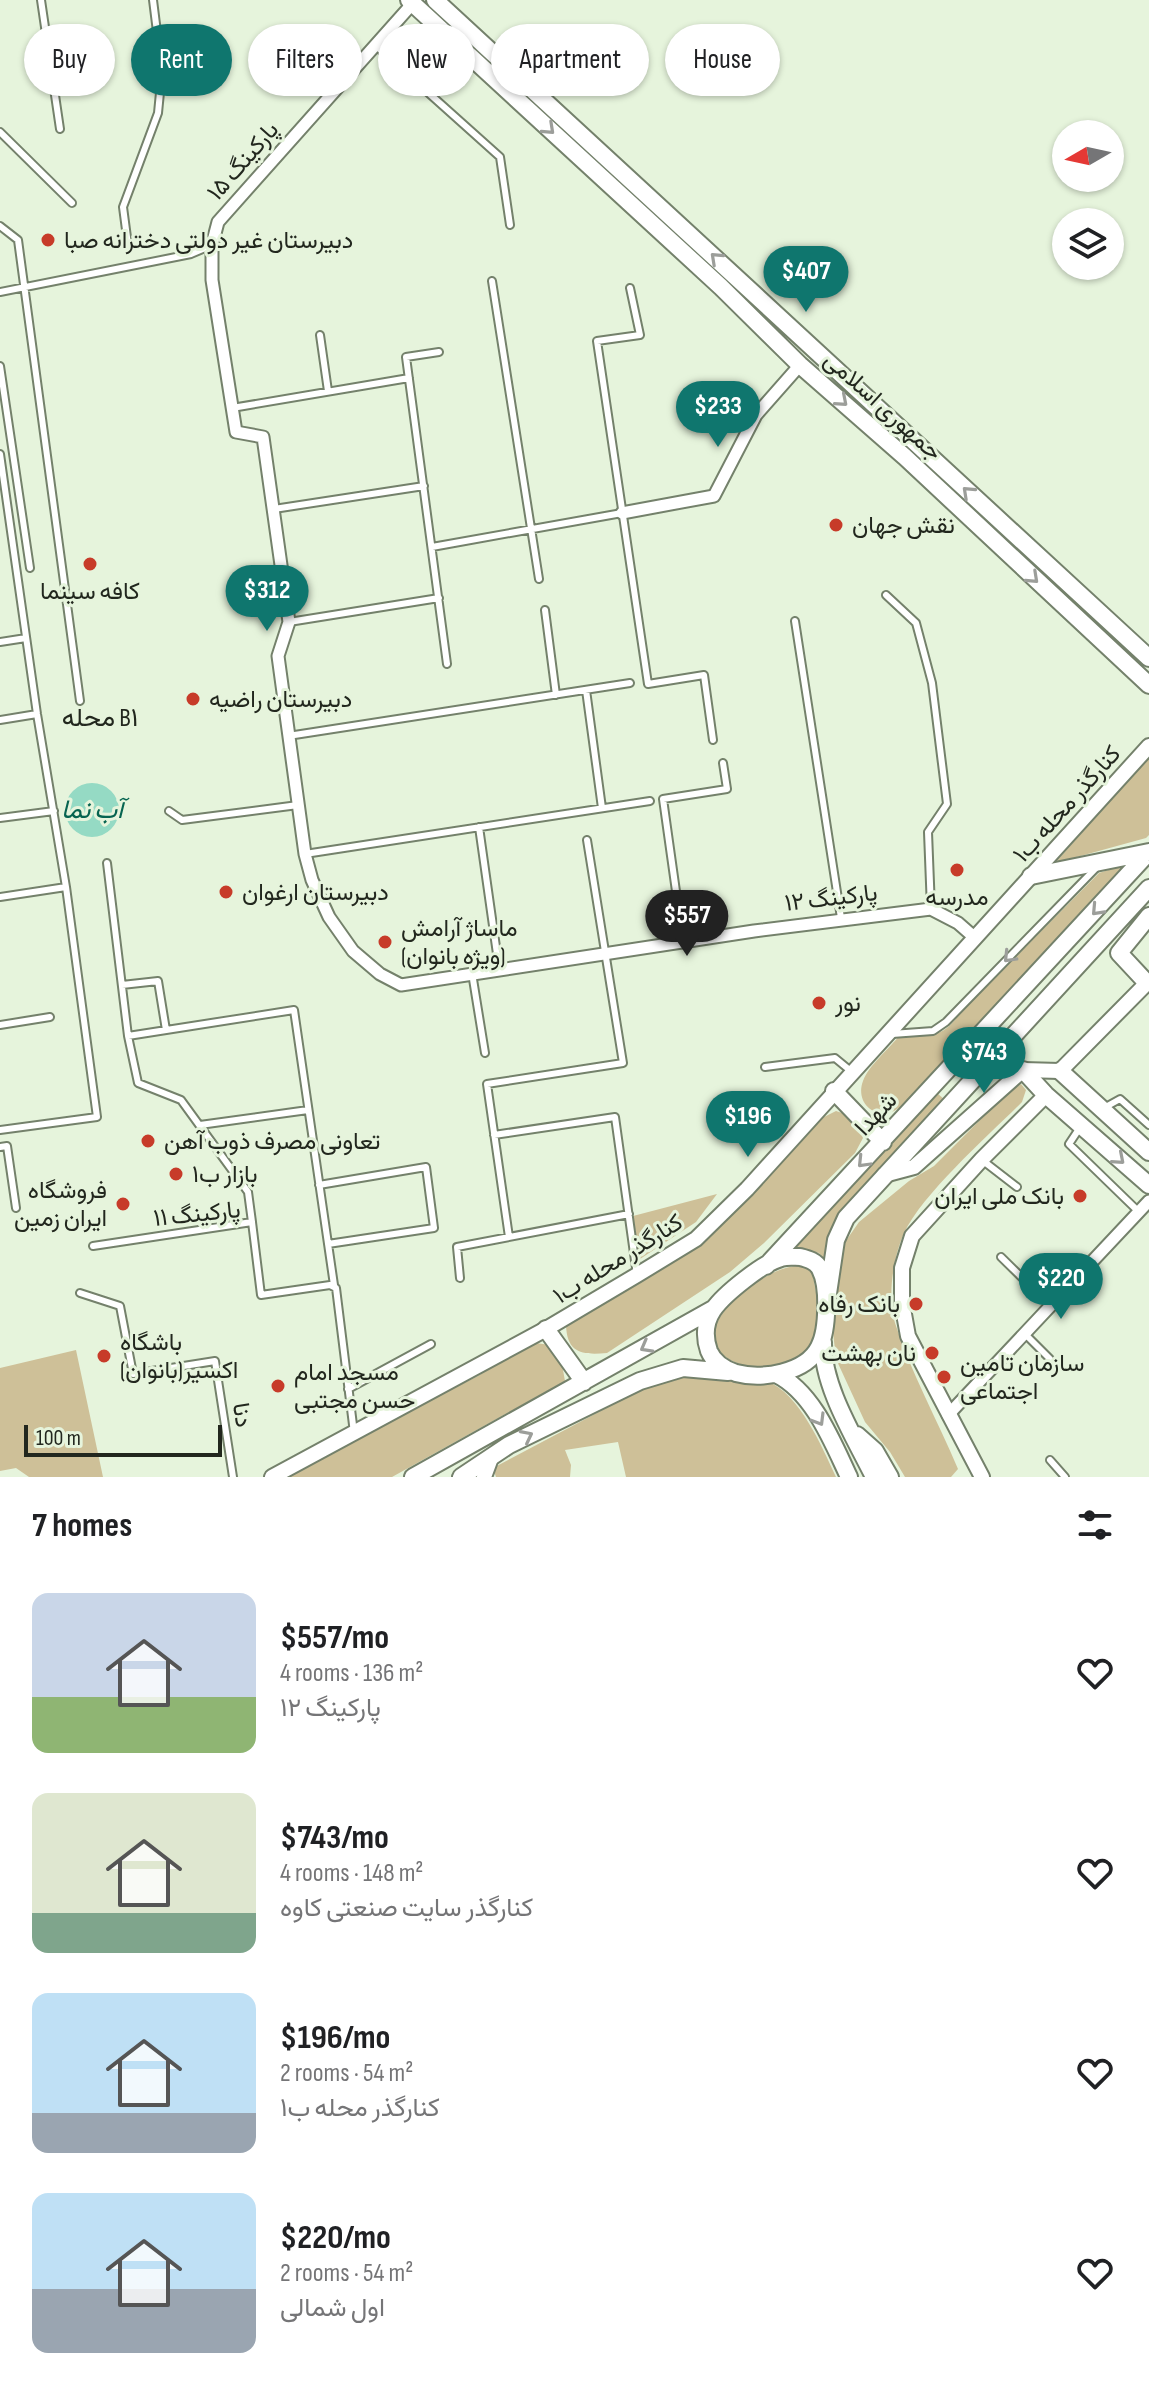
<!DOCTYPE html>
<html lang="en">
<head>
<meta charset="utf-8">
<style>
  :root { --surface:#fff; --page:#f2f2f2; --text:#202124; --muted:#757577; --accent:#0f766e }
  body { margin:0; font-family:"Sofia Sans Condensed",Vazirmatn,sans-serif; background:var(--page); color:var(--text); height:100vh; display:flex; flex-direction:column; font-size:30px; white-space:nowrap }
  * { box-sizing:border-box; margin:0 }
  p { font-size:26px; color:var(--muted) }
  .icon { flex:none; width:44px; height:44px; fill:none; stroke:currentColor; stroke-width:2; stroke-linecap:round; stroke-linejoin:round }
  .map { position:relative; height:1477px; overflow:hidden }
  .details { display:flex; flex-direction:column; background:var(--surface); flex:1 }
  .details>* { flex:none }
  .top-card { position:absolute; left:24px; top:24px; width:1102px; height:72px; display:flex; gap:16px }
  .needle { width:52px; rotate:261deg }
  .controls { position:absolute; left:1052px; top:120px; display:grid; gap:16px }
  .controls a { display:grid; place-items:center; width:72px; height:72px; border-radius:50%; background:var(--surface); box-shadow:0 2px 6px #0004; font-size:40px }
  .scale { position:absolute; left:24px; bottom:20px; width:198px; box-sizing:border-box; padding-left:8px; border:4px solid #22271e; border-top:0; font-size:22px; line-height:28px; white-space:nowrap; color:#22271e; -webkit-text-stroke:6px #e6f4dc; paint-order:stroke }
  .price { position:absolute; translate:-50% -68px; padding:0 18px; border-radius:28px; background:var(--accent); color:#fff; font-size:26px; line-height:52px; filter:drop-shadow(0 2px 4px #0008) }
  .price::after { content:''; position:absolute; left:50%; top:48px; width:24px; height:18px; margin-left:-12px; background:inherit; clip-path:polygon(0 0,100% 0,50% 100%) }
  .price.active { background:#222; color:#fff }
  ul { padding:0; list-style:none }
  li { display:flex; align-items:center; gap:24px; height:200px; padding:0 32px }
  li span { display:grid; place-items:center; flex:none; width:224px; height:160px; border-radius:16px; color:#555 }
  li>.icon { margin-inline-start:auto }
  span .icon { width:96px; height:96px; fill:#fffc; stroke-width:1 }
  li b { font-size:34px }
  h2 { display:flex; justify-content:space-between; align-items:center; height:96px; padding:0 32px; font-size:34px }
  .tag { padding:0 28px; border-radius:36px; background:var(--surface); box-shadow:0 2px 6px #0004; font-size:28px; line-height:72px }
  .tag.active { background:var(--accent); color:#fff }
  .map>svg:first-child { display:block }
  .green { fill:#cec098 }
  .water { fill:#95dac4 }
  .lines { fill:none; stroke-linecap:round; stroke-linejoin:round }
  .service-casing { stroke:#74816b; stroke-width:10 }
  .minor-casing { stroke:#74816b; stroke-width:15 }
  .tertiary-casing { stroke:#74816b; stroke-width:18 }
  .secondary-casing { stroke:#74816b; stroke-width:20 }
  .service { stroke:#fff; stroke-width:6 }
  .minor { stroke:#fff; stroke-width:11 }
  .tertiary { stroke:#fff; stroke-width:14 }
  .secondary { stroke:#fff; stroke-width:16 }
  .oneway { stroke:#9c9e9a }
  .poi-dot { fill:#c73b29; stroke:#e6f4dc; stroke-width:3 }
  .labels { text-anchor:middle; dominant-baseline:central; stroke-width:6; stroke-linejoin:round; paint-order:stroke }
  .street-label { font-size:24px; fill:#22271e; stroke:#e6f4dc }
  .poi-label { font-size:24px; fill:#22271e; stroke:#e6f4dc; text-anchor:start }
  .neighbourhood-label { font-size:26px; fill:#22271e; stroke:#e6f4dc }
  .water-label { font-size:26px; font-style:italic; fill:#066450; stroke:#e6f4dc }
</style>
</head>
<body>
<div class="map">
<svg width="1149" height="1477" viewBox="0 0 1149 1477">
  <rect width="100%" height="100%" fill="#e6f4dc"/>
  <path class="green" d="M1149,757V835L1146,838L1055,863Z
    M1133,862L910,1099C905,1102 900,1108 894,1111C874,1120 855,1102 863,1081C869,1065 889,1049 899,1036C927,1036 943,1039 959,1014L1099,873Z
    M1021,1084L1026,1090L1022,1102C990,1134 923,1193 904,1233C893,1258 887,1297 895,1323C911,1373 938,1421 958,1469L951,1477H905L890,1452L865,1422L836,1359L832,1323L835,1287L843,1245L859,1222L909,1181L934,1166L1004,1096Z
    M937,1093L945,1100L866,1185L827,1263L819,1253L792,1248Z
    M836,1111C851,1115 858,1124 863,1138L855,1153L764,1243L730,1272L607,1353C583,1355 567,1354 566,1325L580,1314L689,1250L818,1120Z
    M717,1194L696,1222L640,1259L633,1216Z
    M802,1265L812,1271C816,1292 823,1319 814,1339C788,1395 663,1362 737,1298C758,1280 774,1268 802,1265Z
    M529,1342L550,1345L561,1359L565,1381L392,1477H283L357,1436L478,1376Z
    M76,1350L103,1477H29L16,1468L0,1471V1368Z
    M686,1374C704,1376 753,1376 767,1381C800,1394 822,1447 836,1477H626L618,1442L565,1450L571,1465L570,1477H496L493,1468L646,1387Z"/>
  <path class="water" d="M65 810a27 27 0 1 1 54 0a27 27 0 1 1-54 0Z"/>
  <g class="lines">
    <defs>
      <path id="service" d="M41,0L60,129
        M375,45L500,157L510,225
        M0,132L72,203
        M0,226L18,240L80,701
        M128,245L123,207L158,113L162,72L153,0
        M492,281L539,579
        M630,288L640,335L597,341L648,684L704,675L713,740
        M0,292L191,254L212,245
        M320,335L328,391
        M439,352L406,357L447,664
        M0,366L30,568
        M232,408L409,378
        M0,454L37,714L66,887L97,1117L0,1130
        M274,509L424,486
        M432,547L622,513
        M886,595L916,623L932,683L947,804L928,832L931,909
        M545,610L556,695
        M795,621L841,918
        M289,622L439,598
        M0,642L26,638
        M586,690L602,808
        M0,720L37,714
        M288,736L630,683
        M169,811L182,820L298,805
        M0,818L54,811
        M479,827L499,968
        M305,854L650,801
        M107,863L128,1036L138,1083L181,1100L248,1192L252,1222
        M0,897L66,887
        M683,941L663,799L727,789L723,763
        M472,973L485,1053
        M122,985L158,981L166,1030
        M0,1025L50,1017
        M892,1034L933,1031L946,1022L1097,867
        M128,1036L294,1010L334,1285
        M765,1067L835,1058L852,1072
        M1102,1109L1120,1099L1149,1125
        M200,1125L308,1110
        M1081,1126L1069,1144L1139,1212
        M494,1135L615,1117L637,1275
        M0,1147L7,1146L16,1208
        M982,1160L1017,1187
        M319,1185L426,1167L434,1228L328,1244
        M509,1237L487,1084L623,1063L587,840
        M93,1246L252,1222L261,1295L330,1285L336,1288L354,1433
        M1001,1257L1051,1306
        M460,1278L457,1247L629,1214
        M80,1293L120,1306L133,1374L215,1361L233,1477
        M1025,1334L1050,1359
        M348,1389L431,1344
        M1050,1460L1065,1477"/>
      <path id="minor" d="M413,3L218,222L212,245V280L236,432L263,437L289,622L278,656L305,854L312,880L329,917L353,951L380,974L401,985L754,931L931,909L958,923L974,937
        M622,513L714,496L756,415L800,365
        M948,1415L1149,1201"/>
      <path id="tertiary" d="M884,1175L914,1167L1023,1070L1060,1071L1149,981
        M272,1477L546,1329L637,1275L696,1239L747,1189L1149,746
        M484,1477L491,1458
        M982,1477L908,1336L902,1303V1268L912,1236L982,1159L1046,1095"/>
      <path id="secondary" d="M409,0L721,287L800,365L905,457L1149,685
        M435,0L1149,658
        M1031,876L1149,852
        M1147,983L1119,953L1149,916
        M1023,1070L1046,1095L1149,1185
        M1060,1071L1149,1152
        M834,1091L883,1142
        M800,1257C808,1259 816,1261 820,1269C829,1286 828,1330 819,1347C806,1373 762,1380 736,1373C724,1369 714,1363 709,1351C704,1337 705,1322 713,1310C724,1294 763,1263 781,1258C787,1256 794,1257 800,1257Z
        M766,1266L1149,852
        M826,1307L836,1240L846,1218L1149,888
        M546,1329L584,1382
        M823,1342C822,1386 855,1438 874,1477
        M776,1374C813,1392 832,1441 849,1477
        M857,1435L875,1451L890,1477
        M413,1477L713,1309
        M461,1477L509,1445L640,1381L683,1368L728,1372"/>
    </defs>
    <use href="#service" class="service-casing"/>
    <use href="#minor" class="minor-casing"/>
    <use href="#tertiary" class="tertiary-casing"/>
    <use href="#secondary" class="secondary-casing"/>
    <use href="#service" class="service"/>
    <use href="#minor" class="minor"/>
    <use href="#tertiary" class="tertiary"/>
    <use href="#secondary" class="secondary"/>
  </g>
  <defs><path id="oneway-chevron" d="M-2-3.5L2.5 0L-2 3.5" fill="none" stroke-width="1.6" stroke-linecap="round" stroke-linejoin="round" transform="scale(2)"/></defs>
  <g class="oneway">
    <use href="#oneway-chevron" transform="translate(549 129) rotate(43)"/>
    <use href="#oneway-chevron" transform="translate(716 258) rotate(-137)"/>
    <use href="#oneway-chevron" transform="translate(842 401) rotate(41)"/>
    <use href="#oneway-chevron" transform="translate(968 492) rotate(-137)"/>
    <use href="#oneway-chevron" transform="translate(1033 578) rotate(43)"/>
    <use href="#oneway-chevron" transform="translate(1097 910) rotate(133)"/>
    <use href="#oneway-chevron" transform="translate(1009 957) rotate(134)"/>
    <use href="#oneway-chevron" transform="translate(1119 1159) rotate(41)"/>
    <use href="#oneway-chevron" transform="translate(863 1162) rotate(134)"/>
    <use href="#oneway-chevron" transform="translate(646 1347) rotate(151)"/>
    <use href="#oneway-chevron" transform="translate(819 1420) rotate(59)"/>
    <use href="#oneway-chevron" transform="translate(527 1436) rotate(-27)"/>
  </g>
  <g class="poi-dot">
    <circle cx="48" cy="240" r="8"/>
    <circle cx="836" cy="525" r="8"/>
    <circle cx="90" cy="564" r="8"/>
    <circle cx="193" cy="699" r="8"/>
    <circle cx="957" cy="870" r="8"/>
    <circle cx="226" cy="892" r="8"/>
    <circle cx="385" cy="942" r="8"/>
    <circle cx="819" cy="1003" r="8"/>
    <circle cx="148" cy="1141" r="8"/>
    <circle cx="176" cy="1174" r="8"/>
    <circle cx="1080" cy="1196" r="8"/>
    <circle cx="123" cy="1204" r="8"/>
    <circle cx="916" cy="1304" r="8"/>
    <circle cx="932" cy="1353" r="8"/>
    <circle cx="104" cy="1356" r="8"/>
    <circle cx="944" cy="1377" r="8"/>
    <circle cx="278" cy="1386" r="8"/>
  </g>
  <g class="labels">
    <g class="street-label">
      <text transform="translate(243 161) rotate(-49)">پارکینگ ۱۵</text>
      <text transform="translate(883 406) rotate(42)">جمهوری اسلامی</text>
      <text transform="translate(1067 804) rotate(-48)">کنارگذر محله ب۱</text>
      <text transform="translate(831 898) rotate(-7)">پارکینگ ۱۲</text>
      <text transform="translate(876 1114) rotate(-47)">شهدا</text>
      <text transform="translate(197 1214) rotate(-6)">پارکینگ ۱۱</text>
      <text transform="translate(618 1259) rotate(-32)">کنارگذر محله ب۱</text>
      <text transform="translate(242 1415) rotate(81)">دنا</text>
    </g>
    <g class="poi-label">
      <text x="64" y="240">دبیرستان غیر دولتی دخترانه صبا</text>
      <text x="852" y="525">نقش جهان</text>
      <text x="90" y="591" text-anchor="middle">کافه سینما</text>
      <text x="209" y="699">دبیرستان راضیه</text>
      <text x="242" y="892">دبیرستان ارغوان</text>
      <text x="957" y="897" text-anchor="middle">مدرسه</text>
      <text x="401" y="928">ماساژ آرامش<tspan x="401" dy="28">(ویژه بانوان)</tspan></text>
      <text x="835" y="1003">نور</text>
      <text x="164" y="1141">تعاونی مصرف ذوب آهن</text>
      <text x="192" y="1174">بازار ب۱</text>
      <text x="107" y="1190" text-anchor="end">فروشگاه<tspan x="107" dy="28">ایران زمین</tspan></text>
      <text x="1064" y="1196" text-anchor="end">بانک ملی ایران</text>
      <text x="900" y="1304" text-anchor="end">بانک رفاه</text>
      <text x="120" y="1342">باشگاه<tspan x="120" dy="28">اکسیر(بانوان)</tspan></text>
      <text x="916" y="1353" text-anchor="end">نان بهشت</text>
      <text x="960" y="1363">سازمان تامین<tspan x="960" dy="28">اجتماعی</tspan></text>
      <text x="294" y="1372">مسجد امام<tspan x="294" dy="28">حسن مجتبی</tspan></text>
    </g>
    <g class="neighbourhood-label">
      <text x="100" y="718">محله B۱</text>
    </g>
    <g class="water-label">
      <text x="92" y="810">آب نما</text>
    </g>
  </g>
</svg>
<div class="controls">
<a><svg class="needle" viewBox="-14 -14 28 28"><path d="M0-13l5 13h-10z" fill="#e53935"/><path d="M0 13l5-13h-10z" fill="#757577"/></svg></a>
<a><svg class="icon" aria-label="layers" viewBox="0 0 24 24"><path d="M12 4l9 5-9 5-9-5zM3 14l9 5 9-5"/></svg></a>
</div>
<div class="scale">100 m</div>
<b class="price" style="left:806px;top:314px">$407</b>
<b class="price" style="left:718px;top:449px">$233</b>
<b class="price" style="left:267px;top:633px">$312</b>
<b class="price active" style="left:687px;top:958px">$557</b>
<b class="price" style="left:984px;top:1095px">$743</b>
<b class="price" style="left:748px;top:1159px">$196</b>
<b class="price" style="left:1061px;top:1321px">$220</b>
<div class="top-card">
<a class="tag">Buy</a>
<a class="tag active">Rent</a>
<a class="tag">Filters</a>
<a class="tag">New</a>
<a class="tag">Apartment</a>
<a class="tag">House</a>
</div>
</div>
<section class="details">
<h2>7 homes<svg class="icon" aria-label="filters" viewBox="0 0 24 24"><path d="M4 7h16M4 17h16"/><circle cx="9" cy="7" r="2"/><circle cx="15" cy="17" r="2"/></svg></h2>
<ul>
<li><span style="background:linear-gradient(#c9d6e8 65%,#8fb573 0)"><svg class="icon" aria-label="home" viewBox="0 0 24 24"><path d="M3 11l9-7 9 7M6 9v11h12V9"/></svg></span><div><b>$557/mo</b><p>4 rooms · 136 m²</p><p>پارکینگ ۱۲</p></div><svg class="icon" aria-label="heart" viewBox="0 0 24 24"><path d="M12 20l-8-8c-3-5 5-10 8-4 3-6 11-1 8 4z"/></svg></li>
<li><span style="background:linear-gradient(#dfe7d0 75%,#7fa58c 0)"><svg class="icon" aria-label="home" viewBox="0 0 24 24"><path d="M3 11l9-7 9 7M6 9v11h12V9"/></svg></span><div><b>$743/mo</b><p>4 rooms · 148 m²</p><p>کنارگذر سایت صنعتی کاوه</p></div><svg class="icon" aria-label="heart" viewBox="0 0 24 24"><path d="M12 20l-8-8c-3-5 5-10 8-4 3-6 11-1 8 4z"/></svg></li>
<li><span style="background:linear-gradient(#bfe0f5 75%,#9aa5b1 0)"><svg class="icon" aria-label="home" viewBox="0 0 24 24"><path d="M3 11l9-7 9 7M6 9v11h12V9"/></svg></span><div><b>$196/mo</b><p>2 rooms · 54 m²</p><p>کنارگذر محله ب۱</p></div><svg class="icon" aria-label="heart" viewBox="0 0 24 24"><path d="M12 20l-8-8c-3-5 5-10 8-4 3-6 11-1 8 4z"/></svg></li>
<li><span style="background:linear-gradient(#bfe0f5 60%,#9aa5b1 0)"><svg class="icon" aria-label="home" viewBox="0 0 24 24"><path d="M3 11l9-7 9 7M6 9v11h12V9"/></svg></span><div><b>$220/mo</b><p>2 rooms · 54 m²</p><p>اول شمالی</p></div><svg class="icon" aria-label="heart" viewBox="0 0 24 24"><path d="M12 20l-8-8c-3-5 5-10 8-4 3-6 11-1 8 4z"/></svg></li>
</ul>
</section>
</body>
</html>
